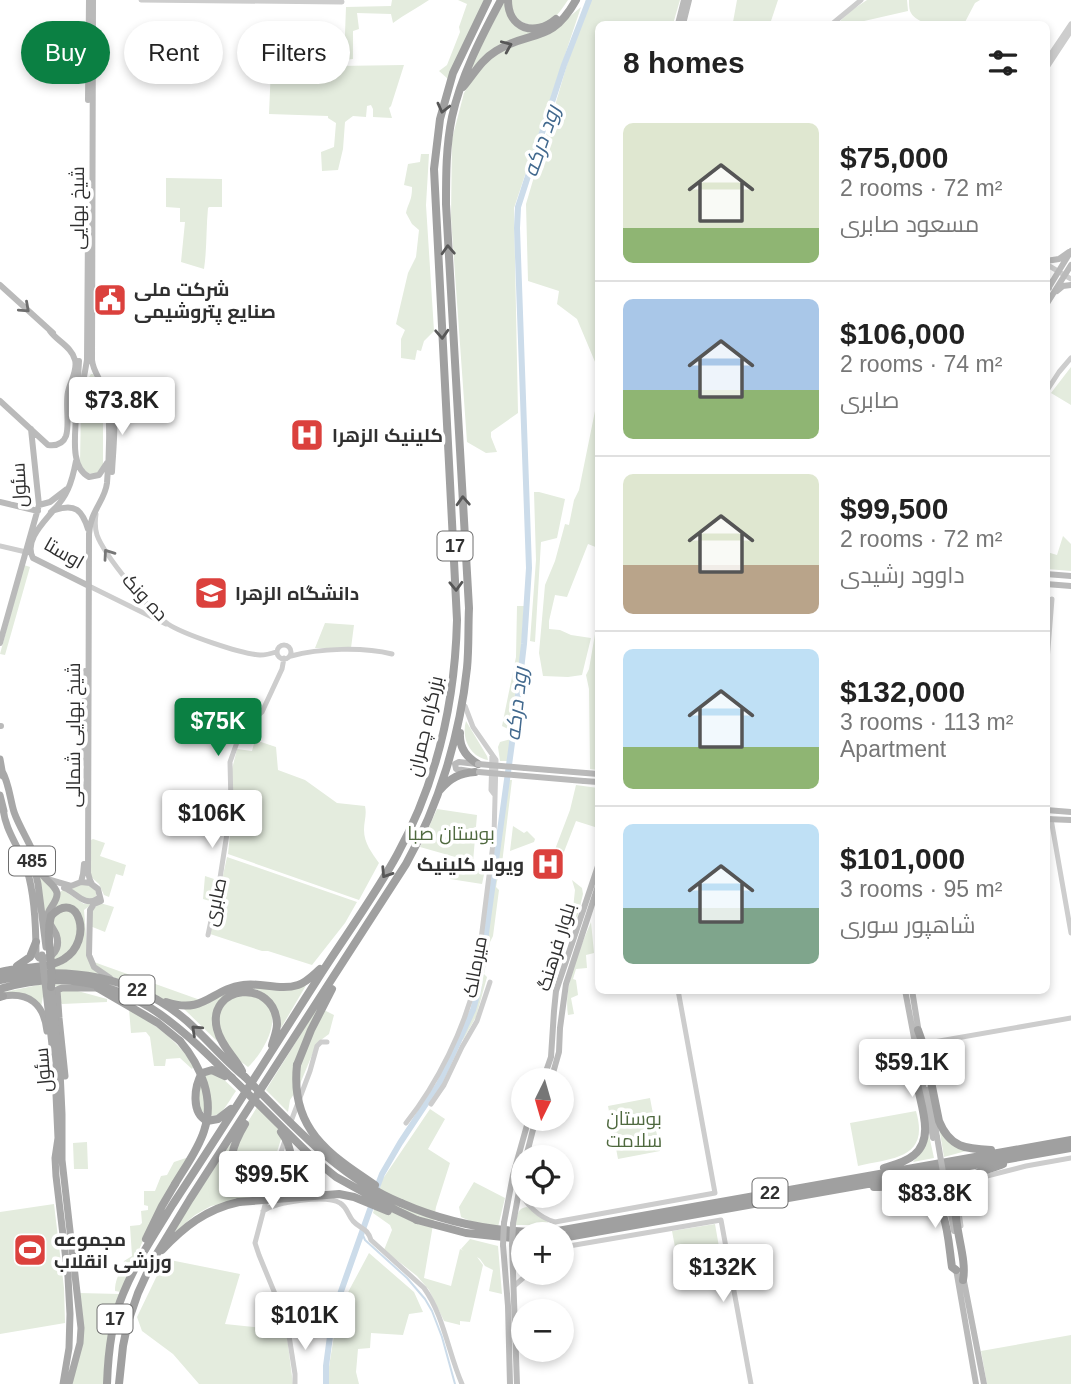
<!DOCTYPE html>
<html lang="en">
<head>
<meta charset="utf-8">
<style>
  :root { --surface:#fff; --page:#f6f6f6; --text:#222; --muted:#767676; --line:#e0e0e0; --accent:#0b8043 }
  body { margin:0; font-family:Arial,Cairo,sans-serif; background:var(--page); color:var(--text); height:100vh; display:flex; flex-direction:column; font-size:26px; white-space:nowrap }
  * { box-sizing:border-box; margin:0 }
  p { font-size:23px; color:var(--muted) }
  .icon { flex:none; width:38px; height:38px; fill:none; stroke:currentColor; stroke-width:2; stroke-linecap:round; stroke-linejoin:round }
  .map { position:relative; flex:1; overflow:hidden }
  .panel { position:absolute; left:595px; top:21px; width:455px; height:973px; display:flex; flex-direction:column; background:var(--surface); border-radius:10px; box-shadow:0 4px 10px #0003 }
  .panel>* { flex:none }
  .guide { position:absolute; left:21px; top:21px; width:469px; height:63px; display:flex; gap:14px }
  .needle { width:46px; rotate:185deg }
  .buttons { position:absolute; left:511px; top:1068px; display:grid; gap:14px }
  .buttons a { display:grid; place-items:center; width:63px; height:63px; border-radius:50%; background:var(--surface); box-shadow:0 4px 10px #0003; font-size:35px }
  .price { position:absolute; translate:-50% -60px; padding:0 16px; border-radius:7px; background:#fff; color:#222; font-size:23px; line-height:46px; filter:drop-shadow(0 2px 4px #0008) }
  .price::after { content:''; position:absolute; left:50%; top:42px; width:21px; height:16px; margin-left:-10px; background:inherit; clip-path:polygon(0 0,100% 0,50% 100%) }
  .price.active { background:var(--accent); color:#fff }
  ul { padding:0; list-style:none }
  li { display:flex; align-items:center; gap:21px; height:175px; padding:0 28px }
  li+li { border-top:2px solid var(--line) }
  li span { display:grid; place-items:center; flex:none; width:196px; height:140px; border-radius:10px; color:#555 }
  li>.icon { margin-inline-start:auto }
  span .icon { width:84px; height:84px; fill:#fffc; stroke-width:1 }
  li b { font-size:30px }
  h2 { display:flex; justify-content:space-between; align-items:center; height:84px; padding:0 28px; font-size:30px }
  .pill { padding:0 24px; border-radius:32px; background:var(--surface); box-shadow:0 4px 10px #0003; font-size:24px; line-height:63px }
  .pill.active { background:var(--accent); color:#fff }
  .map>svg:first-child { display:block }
  .green { fill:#e4ecde }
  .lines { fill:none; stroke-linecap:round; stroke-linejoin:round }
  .stream { stroke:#ccdcea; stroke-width:2 }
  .river { stroke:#ccdcea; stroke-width:6 }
  .tertiary { stroke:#cdcdcd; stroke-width:5 }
  .secondary { stroke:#bababa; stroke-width:6 }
  .primary { stroke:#a8a8a8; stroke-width:7 }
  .trunk { stroke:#a0a0a0; stroke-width:8 }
  .secondary-bridge { stroke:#bababa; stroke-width:6 }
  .primary-bridge { stroke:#a8a8a8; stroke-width:7 }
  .trunk-bridge { stroke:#a0a0a0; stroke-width:8 }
  .oneway { stroke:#575757 }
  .oneway2 { stroke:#6e6e6e }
  .oneway3 { stroke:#777 }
  .labels { text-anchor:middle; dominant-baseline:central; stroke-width:7; stroke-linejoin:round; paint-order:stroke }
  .shield { fill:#fff; stroke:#6e6e6e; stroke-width:2 }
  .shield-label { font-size:18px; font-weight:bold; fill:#303030 }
  .street-label { font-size:19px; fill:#303030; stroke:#fff }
  .poi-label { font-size:19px; font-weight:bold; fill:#303030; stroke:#fff; text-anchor:start }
  .park-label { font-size:19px; fill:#4f693f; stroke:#fff }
  .water-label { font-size:21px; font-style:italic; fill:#42698e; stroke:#fff }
</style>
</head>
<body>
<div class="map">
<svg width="1071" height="1384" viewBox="0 0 1071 1384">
  <rect width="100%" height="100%" fill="#fff"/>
  <path class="green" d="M392,0H429C417,8 405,14 393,23L391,14L357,13L359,29L353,31V59L344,60L346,7L391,6Z
    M458,0H484L448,79L439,71L447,65L460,32L459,27L467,4Z
    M505,0L510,17L537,31C507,42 491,45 469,72L474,59Z
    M510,0H568C553,23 542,34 515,18Z
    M586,0H680L673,24H598V369L577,319L557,304L559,291L528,281L526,204Z
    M737,0H778L770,24L733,22Z
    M867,0H907L908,11L851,24H837L852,10Z
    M909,0H980L975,3L964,24C950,25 917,28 910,11C909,8 909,4 909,0Z
    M581,7L514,208L518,413L491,432V437L497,452L486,453L467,442L451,218L452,139L464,93L482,64L502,50L549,34Z
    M404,65L391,106L389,108L392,118L373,117V109L371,105L367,106L366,117L353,116L345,122L343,149L338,170L322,171L321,152L334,147L336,123L328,118V116L269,114L271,67Z
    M421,154H429L426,205L434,331L424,341L421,351L417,350L415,360L401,358V339L405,330L396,324L408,273L416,257L419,230L412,224L406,213C409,201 412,201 412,187L404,185L408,164L420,162Z
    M166,178L222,179V207H209L208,208C206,229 207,249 204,269L181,262L185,222H180V208L166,207Z
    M1071,367V405L1051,393Z
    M91,374H93L102,392L104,399C95,393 87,394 80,402L84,385Z
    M92,401L99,403L103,412V464L102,468L96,474C87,474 84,471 80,463L81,408L88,402Z
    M598,407V548L588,544L567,597L555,595L549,621V629L560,630L571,635L591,638L582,675L568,677L543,676L539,653L545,585L555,561L565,524L569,525L574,500L579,490L595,411Z
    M534,492H539L565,499L557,538L541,542L535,642L530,641L536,560Z
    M1063,536L1071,544V571L1047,569V552L1057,555Z
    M24,565L30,567L5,655L0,654Z
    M517,606H524L520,667L512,731L502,726L516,657Z
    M325,623L354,625L351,648H315Z
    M598,626V770L590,769L589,689L586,675L589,669L595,634Z
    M466,721L487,756L488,760C470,757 461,738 466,721Z
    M511,739L508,761H500L498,747L500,742Z
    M255,740L276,747L278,770L305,780L337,803L365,806C367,815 364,821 364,830C364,843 372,853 379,863L359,900L228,854L233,806L231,773L237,749L252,751Z
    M508,780H512L501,872L497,881L496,887L499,890L493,936L490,942L484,974L487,977L476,1017L463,1040L462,1039L478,1001Z
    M576,785L598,788V828L576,821L562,857L554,852L570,810Z
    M437,809L477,815L473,862L420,847Z
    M513,826L524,833L527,831L535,839L534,842L510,851Z
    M93,839L105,843L100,856L126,865L123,876L116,874L109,897L104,895L99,884L91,877V840Z
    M227,857L357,902L345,923L312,965L268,951H262L210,934Z
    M452,861L485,870L482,884L450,879Z
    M205,876L214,879L210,901L203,899Z
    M41,877L56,894L44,914L39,878Z
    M572,880L582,888L583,894L577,919L572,918L575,890Z
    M83,883C90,886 98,888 96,897L87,900L70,888Z
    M63,890L84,904H92L84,910L88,958L102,975C68,969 34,967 0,976V974L56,964L82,937L72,907L47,917L58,893Z
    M100,903L114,907L105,932L90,926V912Z
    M67,909L79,921L74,947L54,962V958L57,954L52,921L56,913Z
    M591,922L594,953L586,955L587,968L576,969L573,979L576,980L578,995L571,998L574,1014L568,1015C563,987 580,948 591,922Z
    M91,961L203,1001L194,1004L168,1002L136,986L103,973Z
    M308,982L281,1028C277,1011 266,983 243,989C236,991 222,1004 216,1009L219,1043L184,1009C206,1008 218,996 238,988Z
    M43,984L74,985L76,986H56L44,991L41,1007L38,1002L0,993Z
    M74,990L107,999V1002L62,1004L60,1002L59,991Z
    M251,994C255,997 263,999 266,1003C283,1020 262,1054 248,1067L236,1058L218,1029L220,1008L233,997Z
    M322,1000L294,1066L293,1082L294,1094L290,1100L288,1112L266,1090Z
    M129,1009C157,1026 176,1039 194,1066L192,1069L180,1058L166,1059L165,1066H154L150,1037L146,1032L131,1033Z
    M324,1010L334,1015L329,1034L317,1043L300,1084L299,1064Z
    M207,1072L217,1073L236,1091C226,1105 218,1127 200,1109L198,1091Z
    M650,1098L660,1151L618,1159L608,1106Z
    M257,1107L283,1133L265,1189C247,1188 242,1180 233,1165L241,1133Z
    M430,1109L445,1119L428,1149L450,1163L436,1207L424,1278L451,1286L460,1249L464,1251L461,1249L470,1239L498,1246L502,1294L489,1291L493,1270L485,1266L480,1259L477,1257L483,1265L470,1322L460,1321V1325L444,1321L429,1290L417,1276L384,1250L392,1230L390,1225L373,1213L382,1180Z
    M916,1111C930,1159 893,1158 858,1166L850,1123Z
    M939,1127L966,1151L944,1157Z
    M929,1135L934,1158L913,1162L924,1148Z
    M235,1137C221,1162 223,1188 255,1196L211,1206L195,1215L169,1237Z
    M87,1142L88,1169H74L73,1143Z
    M189,1157L147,1231L121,1292L115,1291C115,1277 121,1273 124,1261L132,1256L130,1226L140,1225L142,1223L141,1211L148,1210V1206L144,1205V1191H155L161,1176L167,1175L174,1162Z
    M976,1171L952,1200L947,1175Z
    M301,1172L317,1176L313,1191L297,1187Z
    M937,1178L942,1203L909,1183Z
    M474,1182L505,1198L498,1227L477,1224L461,1217L459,1207Z
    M54,1204L64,1288L65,1323L0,1334V1212Z
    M527,1207L550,1224L557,1225H516C517,1216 517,1208 527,1207Z
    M715,1224L719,1247L713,1248L717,1268L680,1274L672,1231Z
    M369,1253L414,1292L423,1312L409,1314L403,1335L371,1333L370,1348L358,1349L356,1372L359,1384H328V1373L338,1311Z
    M165,1259L240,1274L225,1324L284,1330L287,1337L293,1384H199L173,1354L142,1331L137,1317Z
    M79,1293L120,1294L104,1384H72L83,1337Z
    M1071,1335V1384H987L981,1351Z"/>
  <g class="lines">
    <path class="stream" d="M362,1233L365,1240L407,1278L425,1299L432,1311L442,1337L455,1384"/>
    <path class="river" d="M376,1190L382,1174L400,1143L439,1084L473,1010L478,992L515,721L524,644L529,568L517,228L518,207L564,65L589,0
      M326,1384V1366L333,1314L373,1201"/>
    <path class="tertiary" d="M141,0L342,2
      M832,24L861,0
      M1046,61L1071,24
      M1046,69L1071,31
      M1046,264L1071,279
      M1046,392L1059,372L1071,358
      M96,514C95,521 95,529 97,535C104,555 151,612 168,624C183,634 241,654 260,655C266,655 270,654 276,652
      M0,546L26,552
      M89,586L166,624
      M277 652a7 7 0 1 1 14 0a7 7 0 1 1-14 0Z
      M291,656C319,648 364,647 392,654
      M1046,673L1052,599
      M492,754L491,790L494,794
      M1051,819L1071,933
      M208,935L220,878L228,827L231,804L230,762L241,731L262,712L282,669L284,658
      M928,1043L1071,1018
      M431,1104L444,1085L462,1047L477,1021L490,982
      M406,1123C437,1084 465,1028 476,979L494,836L496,760L473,727L465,706
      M290,1124L310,1071L317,1046L321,1042H327
      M285,1140L270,1186L255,1243L259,1255L287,1323L295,1374V1384
      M519,1188C524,1204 540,1218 555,1222L715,1193L678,990
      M964,1189L972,1181L983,1177L1026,1166L1071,1158
      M263,1211C276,1202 326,1194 340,1203C347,1207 348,1215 353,1221C361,1230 367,1227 371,1240L424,1288C444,1316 448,1352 462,1384
      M959,1212L961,1226
      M562,1251L569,1246L721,1220L751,1384
      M513,1263L523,1271
      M514,1286L530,1272"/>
    <path class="secondary" d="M678,24L684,0
      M683,24L689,0
      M88,100L89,0
      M1046,261L1059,259L1069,252
      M1046,273L1049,288
      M0,285L53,333
      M1057,291L1063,286L1071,285
      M1046,292L1071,251
      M1046,305L1071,265
      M78,385L84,377L87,360L88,229
      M107,387C119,407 113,448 112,472
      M0,401L48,445C56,446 63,444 66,436C70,424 65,405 68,392C70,382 78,370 75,360C72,347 57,341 50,331
      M106,408C95,391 84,398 76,413C76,432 69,467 89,477L99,475L107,463
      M76,413L79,361
      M0,502L38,511
      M39,505L50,502L67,489
      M55,510C75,503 82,510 88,529
      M51,512C67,498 72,482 76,461
      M52,512C42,524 24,542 33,558L89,586
      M1046,574L1071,576
      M1046,584L1071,586
      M0,643L39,505L31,429
      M0,726H1
      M525,768L598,774
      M469,771L456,769L455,764L459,762L477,764
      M584,781L598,782
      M84,797L85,671
      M1046,810L1071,812
      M1046,819L1071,820
      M47,879L71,886L81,882L90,883L98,889L101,901L94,904L90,910L89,955L94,967L110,978
      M81,882L83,874L84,864
      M92,884L90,880L88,873L89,534C90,511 105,501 107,483C109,460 111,417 106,395C103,382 93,373 92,360L93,0
      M64,888C76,892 84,907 97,899
      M905,990L933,1138
      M912,990L919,1033
      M543,1080L551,1057L554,1011L556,991L598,866
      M551,1080L559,1052L560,1028L566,984L598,886
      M929,1089L937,1137
      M526,1157L536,1118
      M945,1184L954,1231
      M504,1223L513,1175L529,1118
      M513,1224L523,1169
      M503,1245L508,1306L510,1384
      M512,1245L517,1384
      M956,1269L976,1384
      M963,1276L984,1384"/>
    <path class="primary" d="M0,759L3,776
      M2,771C9,783 10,799 14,812C19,826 27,838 33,852C36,858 38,865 41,872C44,880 55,884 57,893C58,902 48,908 47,917C49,923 53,928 56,934C61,948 53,960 39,958L36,954C36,927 35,896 27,870C20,848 5,831 3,808
      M0,795L4,811
      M34,866L38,884L46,947
      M3,996C29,992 44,1004 47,1031
      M60,1071L62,1114V1160L81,1328L80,1343L69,1384
      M55,1072L58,1138L55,1158L56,1176L68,1277L70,1314L69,1348L63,1384
      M65,1076L59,1018L57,990L62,988H98"/>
    <path class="trunk" d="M508,0C508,29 535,37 556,19
      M463,87C474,74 481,60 496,51C531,29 551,45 576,0
      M460,733C459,747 466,757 478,764
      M440,790C450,778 460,773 475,772
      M17,966L30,957L36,942
      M0,972C19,967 49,969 64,959C94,941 79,887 51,916
      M0,980C65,964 135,976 187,1021C207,1039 224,1060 245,1077
      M98,988L158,1023L180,1041
      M0,989C19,983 38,980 58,980C137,982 179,1027 232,1078
      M0,997L3,996
      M166,1002C205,1015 211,989 243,985C261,982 280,991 298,985C307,982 313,975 320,969
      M918,1030L924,1047L939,1121C950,1148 966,1149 991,1150
      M297,1065L311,1030L332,989
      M242,1071C235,1057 221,1046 217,1029C206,985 275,977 277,1024C277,1031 274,1038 272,1045
      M225,1076L212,1070L202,1073C194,1087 191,1113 207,1121L218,1119L231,1109
      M884,1168C894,1165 906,1162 914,1155C939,1135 914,1093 915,1066C915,1063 916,1059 917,1056
      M241,1185C224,1166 233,1144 245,1124
      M874,1187C888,1187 905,1184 919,1188C948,1196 948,1242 952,1267L956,1270
      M401,1203C449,1224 500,1233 552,1232L1071,1140
      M417,1220L466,1233L523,1239
      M562,1238L1071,1148
      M146,1239L162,1206L175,1184
      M162,1250C184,1227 206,1209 239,1202
      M963,1280C969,1250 940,1201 967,1179C977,1171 991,1169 1003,1164
      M107,1384C108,1354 111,1322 123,1294C136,1262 155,1233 173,1204C222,1130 269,1055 317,980C343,939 374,897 397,855C437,782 455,702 457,620L434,169L440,119L453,73L488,0
      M119,1384L123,1346L128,1322L138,1293L153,1260L190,1199L406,864C439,805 460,735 467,668C469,648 468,628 469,608L446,204C446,175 446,146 452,117C461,76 481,37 501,0"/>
    <path class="secondary-bridge" d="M478,764L525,768
      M479,772L584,781
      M937,1137L945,1184
      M503,1245L504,1223
      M512,1245L513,1224"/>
    <path class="primary-bridge" d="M42,955L55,1072
      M51,982L60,1071"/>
    <path class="trunk-bridge" d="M51,916C45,938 54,963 51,987
      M297,1065C290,1128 328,1154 375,1185
      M245,1077C292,1124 338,1177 401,1203
      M232,1078L315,1160L336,1177L396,1210L417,1220
      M175,1184C185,1167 198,1150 204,1131C215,1099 201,1066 180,1041
      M241,1185C277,1211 307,1165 281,1132
      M239,1202L339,1194L354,1197L388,1211"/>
  </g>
  <defs><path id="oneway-chevron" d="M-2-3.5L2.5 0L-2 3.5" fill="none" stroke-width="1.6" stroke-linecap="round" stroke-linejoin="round" transform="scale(1.75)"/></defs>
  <g class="oneway">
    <use href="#oneway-chevron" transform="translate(507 46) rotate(-23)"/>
    <use href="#oneway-chevron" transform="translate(443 108) rotate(104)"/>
    <use href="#oneway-chevron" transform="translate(448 250) rotate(-93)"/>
    <use href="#oneway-chevron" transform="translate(442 334) rotate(87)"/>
    <use href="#oneway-chevron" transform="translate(463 501) rotate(-93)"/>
    <use href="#oneway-chevron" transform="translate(456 586) rotate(88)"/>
    <use href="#oneway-chevron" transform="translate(386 873) rotate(123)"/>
    <use href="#oneway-chevron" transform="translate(196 1030) rotate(-137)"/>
  </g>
  <use class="oneway2" href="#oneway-chevron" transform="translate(25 308) rotate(42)"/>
  <use class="oneway3" href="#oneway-chevron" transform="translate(108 554) rotate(-125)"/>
  <defs>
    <symbol id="civic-square" viewBox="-11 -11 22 22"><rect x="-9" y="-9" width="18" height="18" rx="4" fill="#db413d" stroke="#fff"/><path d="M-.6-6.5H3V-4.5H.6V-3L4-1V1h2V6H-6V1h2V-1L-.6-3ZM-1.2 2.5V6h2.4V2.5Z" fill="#fff"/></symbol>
    <symbol id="hospital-square" viewBox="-11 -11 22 22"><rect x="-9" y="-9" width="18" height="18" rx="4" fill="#db413d" stroke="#fff"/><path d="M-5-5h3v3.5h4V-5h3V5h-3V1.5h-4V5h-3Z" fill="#fff"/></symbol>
    <symbol id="university-square" viewBox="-11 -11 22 22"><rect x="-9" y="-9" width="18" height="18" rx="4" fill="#db413d" stroke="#fff"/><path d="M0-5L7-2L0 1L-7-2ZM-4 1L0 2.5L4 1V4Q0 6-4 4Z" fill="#fff"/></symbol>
    <symbol id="stadium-square" viewBox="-11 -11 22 22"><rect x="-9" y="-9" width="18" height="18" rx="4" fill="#db413d" stroke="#fff"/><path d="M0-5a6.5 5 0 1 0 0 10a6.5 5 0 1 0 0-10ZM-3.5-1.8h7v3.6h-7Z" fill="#fff"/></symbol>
  </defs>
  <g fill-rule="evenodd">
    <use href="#civic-square" x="91" y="281" width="38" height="38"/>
    <use href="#hospital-square" x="288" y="416" width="38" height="38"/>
    <use href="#university-square" x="192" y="574" width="38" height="38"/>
    <use href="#hospital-square" x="529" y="845" width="38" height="38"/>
    <use href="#stadium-square" x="11" y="1231" width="38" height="38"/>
  </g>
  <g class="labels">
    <g class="shield">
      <rect x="437.5" y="531.5" width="35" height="29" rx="5"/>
      <rect x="9" y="846.5" width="46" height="29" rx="5"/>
      <rect x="119.5" y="975.5" width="35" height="29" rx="5"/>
      <rect x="752.5" y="1178.5" width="35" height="29" rx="5"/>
      <rect x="97.5" y="1304.5" width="35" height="29" rx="5"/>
    </g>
    <g class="shield-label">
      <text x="455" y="546">17</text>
      <text x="32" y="861">485</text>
      <text x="137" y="990">22</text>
      <text x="770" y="1193">22</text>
      <text x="115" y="1319">17</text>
    </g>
    <g class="street-label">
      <text transform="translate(77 208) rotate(-90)">شیخ بهایی</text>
      <text transform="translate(19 485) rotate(-93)">سئول</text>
      <text transform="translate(64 553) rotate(30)">اوستا</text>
      <text transform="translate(145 597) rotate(47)">ده ونک</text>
      <text transform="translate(425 726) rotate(-77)">بزرگراه چمران</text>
      <text transform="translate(73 735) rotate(-90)">شیخ بهایی شمالی</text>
      <text transform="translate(215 902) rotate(-78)">صابری</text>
      <text transform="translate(556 947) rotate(-73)">بلوار فرهنگ</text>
      <text transform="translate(475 967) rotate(-80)">میرمالک</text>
      <text transform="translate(43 1070) rotate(-95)">سئول</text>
    </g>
    <g class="poi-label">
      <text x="134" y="289">شرکت ملی<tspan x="134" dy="22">صنایع پتروشیمی</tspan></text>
      <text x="332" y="435">کلینیک الزهرا</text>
      <text x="235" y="593">دانشگاه الزهرا</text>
      <text x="524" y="864" text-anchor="end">ویولا کلینیک</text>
      <text x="54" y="1239">مجموعه<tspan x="54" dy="22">ورزشی انقلاب</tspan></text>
    </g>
    <g class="park-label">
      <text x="451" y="833">بوستان صبا</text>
      <text x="634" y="1118">بوستان<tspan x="634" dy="22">سلامت</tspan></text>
    </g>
    <g class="water-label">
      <text transform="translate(541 141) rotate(-71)">رود درکه</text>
      <text transform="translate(516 704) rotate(-84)">رود درکه</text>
    </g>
  </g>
</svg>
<div class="buttons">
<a><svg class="needle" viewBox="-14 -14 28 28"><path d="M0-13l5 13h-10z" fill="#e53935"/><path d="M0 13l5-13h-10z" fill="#767676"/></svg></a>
<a><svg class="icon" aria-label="locate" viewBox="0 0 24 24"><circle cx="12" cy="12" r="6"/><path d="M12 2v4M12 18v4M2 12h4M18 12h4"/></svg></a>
<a>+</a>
<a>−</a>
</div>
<b class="price" style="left:122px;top:437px">$73.8K</b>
<b class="price active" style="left:218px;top:758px">$75K</b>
<b class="price" style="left:212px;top:850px">$106K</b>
<b class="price" style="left:912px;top:1099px">$59.1K</b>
<b class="price" style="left:272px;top:1211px">$99.5K</b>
<b class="price" style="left:935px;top:1230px">$83.8K</b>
<b class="price" style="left:723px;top:1304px">$132K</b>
<b class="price" style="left:305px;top:1352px">$101K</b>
<div class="guide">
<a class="pill active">Buy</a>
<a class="pill">Rent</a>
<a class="pill">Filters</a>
</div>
<section class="panel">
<h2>8 homes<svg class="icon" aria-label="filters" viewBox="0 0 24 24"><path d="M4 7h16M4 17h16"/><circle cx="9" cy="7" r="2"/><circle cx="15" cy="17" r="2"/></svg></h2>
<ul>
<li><span style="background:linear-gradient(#dfe7d0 75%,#8fb573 0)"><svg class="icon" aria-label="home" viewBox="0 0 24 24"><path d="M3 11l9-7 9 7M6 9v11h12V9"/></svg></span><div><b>$75,000</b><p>2 rooms · 72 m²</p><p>مسعود صابری</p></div></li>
<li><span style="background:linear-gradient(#a9c7e8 65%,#8fb573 0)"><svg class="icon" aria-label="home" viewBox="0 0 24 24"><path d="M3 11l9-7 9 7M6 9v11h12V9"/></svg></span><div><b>$106,000</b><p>2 rooms · 74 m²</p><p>صابری</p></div></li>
<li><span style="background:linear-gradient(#dfe7d0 65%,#b9a48a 0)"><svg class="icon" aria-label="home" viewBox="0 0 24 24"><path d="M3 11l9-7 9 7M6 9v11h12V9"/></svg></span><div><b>$99,500</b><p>2 rooms · 72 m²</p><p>داوود رشیدی</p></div></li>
<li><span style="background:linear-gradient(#bfe0f5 70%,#8fb573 0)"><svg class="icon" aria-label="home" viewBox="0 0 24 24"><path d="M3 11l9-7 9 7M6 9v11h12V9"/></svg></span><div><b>$132,000</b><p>3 rooms · 113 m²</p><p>Apartment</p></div></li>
<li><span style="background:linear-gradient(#bfe0f5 60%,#7fa58c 0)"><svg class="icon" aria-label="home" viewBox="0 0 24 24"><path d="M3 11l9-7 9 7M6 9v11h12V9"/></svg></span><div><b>$101,000</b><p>3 rooms · 95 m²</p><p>شاهپور سوری</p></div></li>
</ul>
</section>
</div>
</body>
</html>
